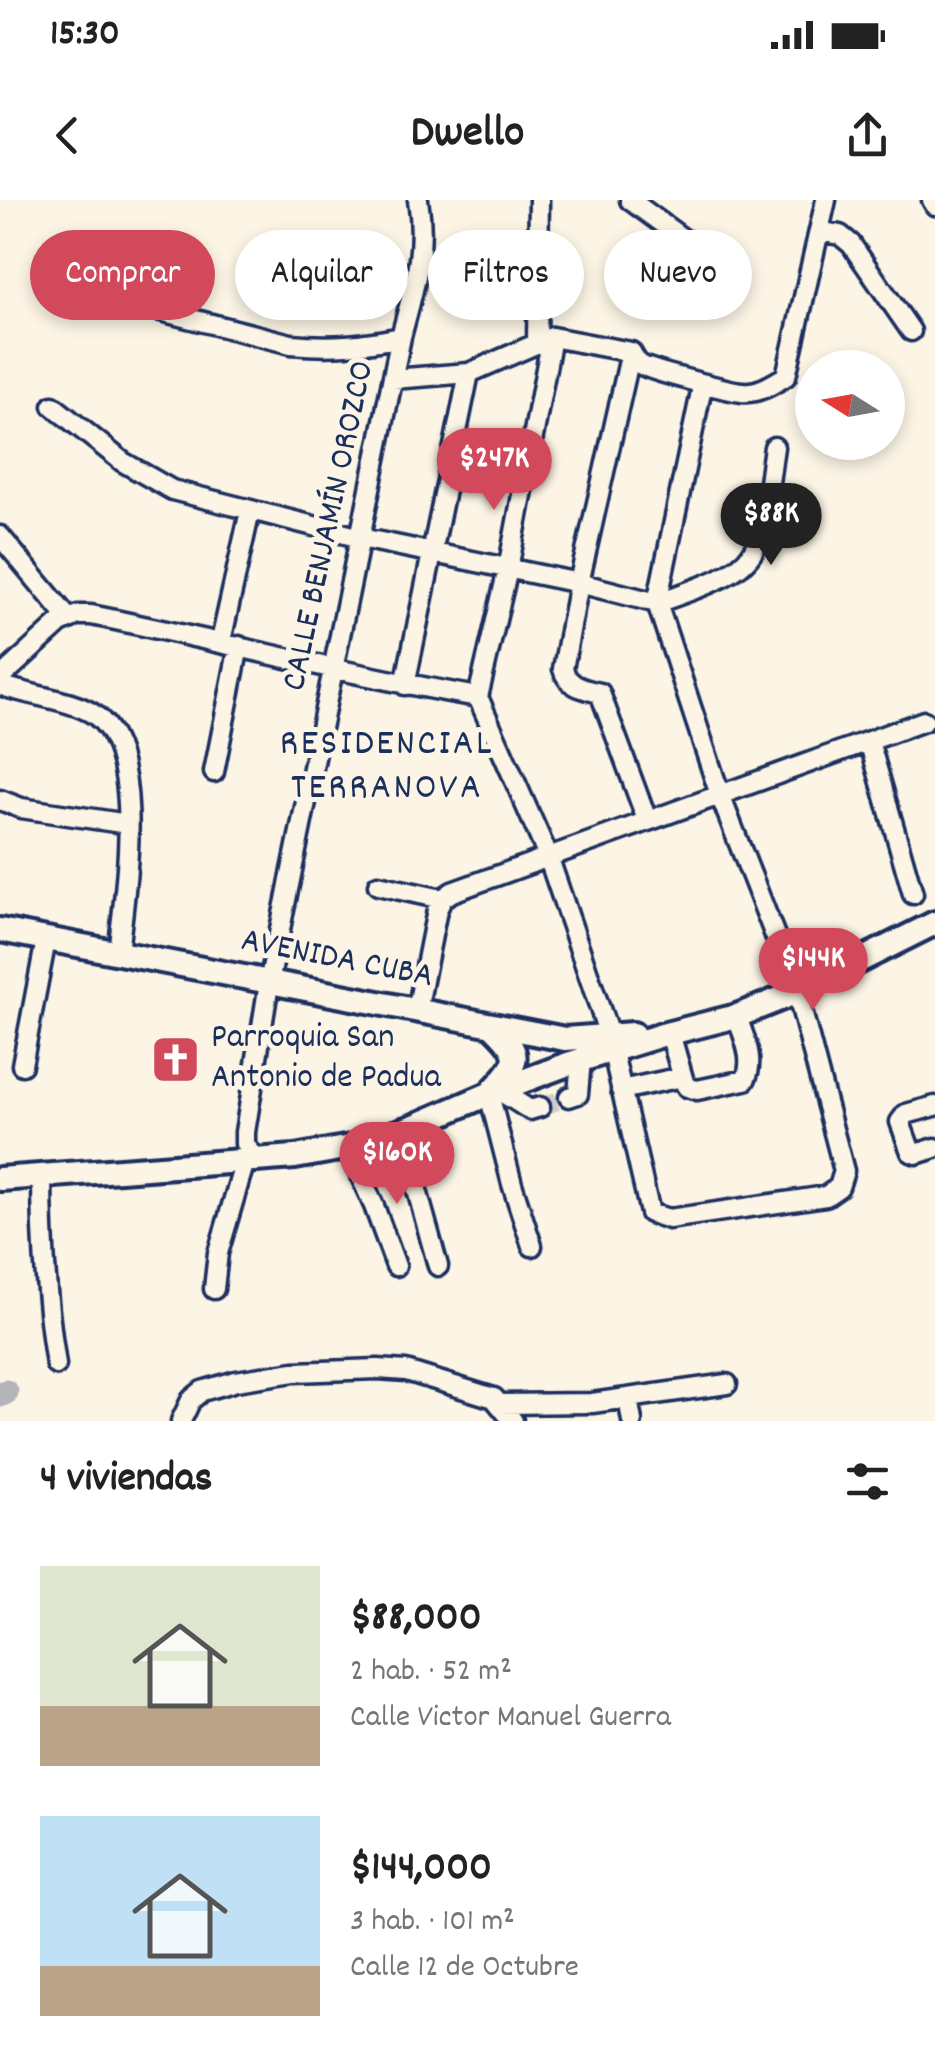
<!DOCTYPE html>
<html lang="es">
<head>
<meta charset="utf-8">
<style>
  :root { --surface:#fff; --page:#f2f2f2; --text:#222; --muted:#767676; --accent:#d1495b }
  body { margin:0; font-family:Dekko,sans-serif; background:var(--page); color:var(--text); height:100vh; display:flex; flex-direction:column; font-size:38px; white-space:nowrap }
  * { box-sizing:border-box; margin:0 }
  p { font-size:32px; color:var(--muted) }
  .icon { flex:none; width:55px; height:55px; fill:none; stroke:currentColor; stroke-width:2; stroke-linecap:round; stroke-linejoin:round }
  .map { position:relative; height:1221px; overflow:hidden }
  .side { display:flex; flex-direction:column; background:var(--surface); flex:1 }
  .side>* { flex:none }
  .top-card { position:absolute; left:30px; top:30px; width:875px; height:90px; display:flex; gap:20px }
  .needle { width:65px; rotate:281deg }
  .tools { position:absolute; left:795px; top:150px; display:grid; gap:20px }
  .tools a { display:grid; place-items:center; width:110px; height:110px; border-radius:50%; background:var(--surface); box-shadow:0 5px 15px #0003; font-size:50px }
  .price { position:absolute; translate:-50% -85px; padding:0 22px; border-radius:35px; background:var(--accent); color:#fff; font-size:32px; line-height:65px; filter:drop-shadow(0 2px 5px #0008) }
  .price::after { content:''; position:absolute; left:50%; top:60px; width:30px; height:22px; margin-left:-15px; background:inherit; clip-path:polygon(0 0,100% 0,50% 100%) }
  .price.active { background:#222; color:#fff }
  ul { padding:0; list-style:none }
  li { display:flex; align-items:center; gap:30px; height:250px; padding:0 40px }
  li span { display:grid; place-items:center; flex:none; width:280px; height:200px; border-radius:0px; color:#555 }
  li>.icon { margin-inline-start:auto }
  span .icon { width:120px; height:120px; fill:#fffc; stroke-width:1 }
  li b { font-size:42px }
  h2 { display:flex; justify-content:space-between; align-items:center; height:120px; padding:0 40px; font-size:42px }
  .chip { padding:0 35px; border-radius:45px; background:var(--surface); box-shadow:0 5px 15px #0003; font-size:35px; line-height:90px }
  .chip.active { background:var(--accent); color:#fff }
  .status { display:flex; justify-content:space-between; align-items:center; height:70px; padding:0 50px; background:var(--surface); direction:ltr }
  .status svg { height:28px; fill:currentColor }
  header { display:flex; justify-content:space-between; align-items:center; height:130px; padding:0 40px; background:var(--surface); font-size:45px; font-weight:800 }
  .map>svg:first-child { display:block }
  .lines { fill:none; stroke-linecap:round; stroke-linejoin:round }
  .river { stroke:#b2b4b8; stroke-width:25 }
  .minor-tunnel { stroke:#cfcdca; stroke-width:18; stroke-dasharray:18 9; stroke-linecap:butt }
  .minor-casing { stroke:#1b2f5e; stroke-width:25 }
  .major-casing { stroke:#1b2f5e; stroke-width:30 }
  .minor { stroke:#fcf5e5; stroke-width:18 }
  .major { stroke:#fcf5e5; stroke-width:22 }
  .labels { text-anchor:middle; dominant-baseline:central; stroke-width:10; stroke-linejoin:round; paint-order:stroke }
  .street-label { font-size:35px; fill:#1b2f5e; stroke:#fcf5e5 }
  .poi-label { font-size:35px; fill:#1b2f5e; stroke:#fcf5e5; text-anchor:start }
  .neighbourhood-label { font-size:38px; letter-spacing:2.5px; fill:#1b2f5e; stroke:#fcf5e5 }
</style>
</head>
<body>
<div class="status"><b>15:30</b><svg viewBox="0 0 49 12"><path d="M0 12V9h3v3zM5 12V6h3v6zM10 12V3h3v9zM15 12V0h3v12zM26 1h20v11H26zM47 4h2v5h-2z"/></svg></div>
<header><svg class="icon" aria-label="back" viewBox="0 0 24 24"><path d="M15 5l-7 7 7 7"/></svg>Dwello<svg class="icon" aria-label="share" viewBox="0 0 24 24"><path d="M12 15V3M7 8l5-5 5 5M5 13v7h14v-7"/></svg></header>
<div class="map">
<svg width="935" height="1221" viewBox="0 0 935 1221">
  <rect width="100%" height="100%" fill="#fcf5e5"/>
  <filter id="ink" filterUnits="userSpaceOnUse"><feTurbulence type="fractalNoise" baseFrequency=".01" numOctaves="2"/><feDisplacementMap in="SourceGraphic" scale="20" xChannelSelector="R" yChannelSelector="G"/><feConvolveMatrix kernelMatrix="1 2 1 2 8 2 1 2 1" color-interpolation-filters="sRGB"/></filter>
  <g filter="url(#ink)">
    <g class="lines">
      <path class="river" d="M0,1195L6,1192"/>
      <path class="minor-tunnel" d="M540,907L569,897"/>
      <defs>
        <path id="minor" d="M630,0L735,77
          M932,0L935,5
          M819,31L840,35L851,44L911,131
          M57,85L291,144C332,148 361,145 401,137
          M537,143L539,0
          M631,152L579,383L563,469C568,487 584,489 600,493L647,620
          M393,179L469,173L552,137L631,152C634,157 636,162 641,165C646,170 731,191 742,192C758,194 773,184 786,176L826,0
          M53,206L123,262L172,290L361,338L579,383L657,403
          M0,336L68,418
          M657,403C684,392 736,379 752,353C764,335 770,272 774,247
          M221,441L250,311
          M0,478L60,423L78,415H91C220,441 348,475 478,497
          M0,485C26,495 74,500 95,515C148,554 124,696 118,753
          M405,485L469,173
          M478,497L548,656L609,835L650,1013L669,1019L826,996L839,987L844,971L797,792L720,595L657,403L701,192L700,183
          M478,497L508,369L552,137
          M869,541L913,694
          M214,572L239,446
          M0,600L21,608L128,624
          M378,685L442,699
          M417,811L437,710L442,699L452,692L924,521
          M670,833L684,882L687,887L697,890L745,880C756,860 743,836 737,816
          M22,865L46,740
          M498,890L530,910L540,907
          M621,890L682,877
          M489,894L512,984L532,1046
          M569,897L578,894L581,860
          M935,906L906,914L900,922L911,952L916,954L935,948
          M395,934L415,983L438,1066
          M348,948L374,1006L396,1066
          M256,960L245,944V932L269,783L401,137C413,90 427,50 418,0
          M42,974C42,1039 46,1101 56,1165
          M214,1089L218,1053L245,961
          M628,1198L632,1221
          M499,1204L592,1203L727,1184
          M181,1221L191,1200L202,1191L236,1181L294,1172L378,1169L406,1171L494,1198L513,1221"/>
        <path id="major" d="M0,730L565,839L633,834
          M492,825C522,854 522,860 493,890
          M0,979L295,957L356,946L412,927L491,893L568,864L662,835L737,816L797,792L935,723"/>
      </defs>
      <use href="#minor" class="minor-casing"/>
      <use href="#major" class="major-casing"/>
      <use href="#minor" class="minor"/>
      <use href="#major" class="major"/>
    </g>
  </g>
  <defs>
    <symbol id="church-square" viewBox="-11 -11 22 22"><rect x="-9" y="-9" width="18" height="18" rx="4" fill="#d1495b" stroke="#fcf5e5"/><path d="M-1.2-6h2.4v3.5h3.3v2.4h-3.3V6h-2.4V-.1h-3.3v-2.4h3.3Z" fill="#fff"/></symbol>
  </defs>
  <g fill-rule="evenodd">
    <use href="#church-square" x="148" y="832" width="55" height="55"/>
  </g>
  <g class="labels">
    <g class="street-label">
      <text transform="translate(330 326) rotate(-78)">CALLE BENJAMÍN OROZCO</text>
      <text transform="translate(337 760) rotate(11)">AVENIDA CUBA</text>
    </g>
    <g class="poi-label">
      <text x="211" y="839">Parroquia San<tspan x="211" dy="40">Antonio de Padua</tspan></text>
    </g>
    <g class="neighbourhood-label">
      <text x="387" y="545">RESIDENCIAL<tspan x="387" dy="44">TERRANOVA</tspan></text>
    </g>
  </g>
</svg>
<div class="tools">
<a><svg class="needle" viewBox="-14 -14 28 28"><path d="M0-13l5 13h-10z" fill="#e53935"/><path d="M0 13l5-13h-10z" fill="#767676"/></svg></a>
</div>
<b class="price" style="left:494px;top:313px">$247K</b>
<b class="price active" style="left:771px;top:368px">$88K</b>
<b class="price" style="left:813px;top:813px">$144K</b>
<b class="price" style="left:397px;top:1007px">$160K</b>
<div class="top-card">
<a class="chip active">Comprar</a>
<a class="chip">Alquilar</a>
<a class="chip">Filtros</a>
<a class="chip">Nuevo</a>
</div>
</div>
<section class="side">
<h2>4 viviendas<svg class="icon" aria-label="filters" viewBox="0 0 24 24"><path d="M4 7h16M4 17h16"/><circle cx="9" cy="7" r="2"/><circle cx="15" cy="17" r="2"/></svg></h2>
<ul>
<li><span style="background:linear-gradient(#dfe7d0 70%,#b9a48a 0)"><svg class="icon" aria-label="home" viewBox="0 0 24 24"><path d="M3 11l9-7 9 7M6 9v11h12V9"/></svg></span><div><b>$88,000</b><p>2 hab. · 52 m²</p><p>Calle Victor Manuel Guerra</p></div></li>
<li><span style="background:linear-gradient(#bfe0f5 75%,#b9a48a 0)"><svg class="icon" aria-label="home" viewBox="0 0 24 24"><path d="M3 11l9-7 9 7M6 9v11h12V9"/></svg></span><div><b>$144,000</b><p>3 hab. · 101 m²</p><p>Calle 12 de Octubre</p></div></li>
</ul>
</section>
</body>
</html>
